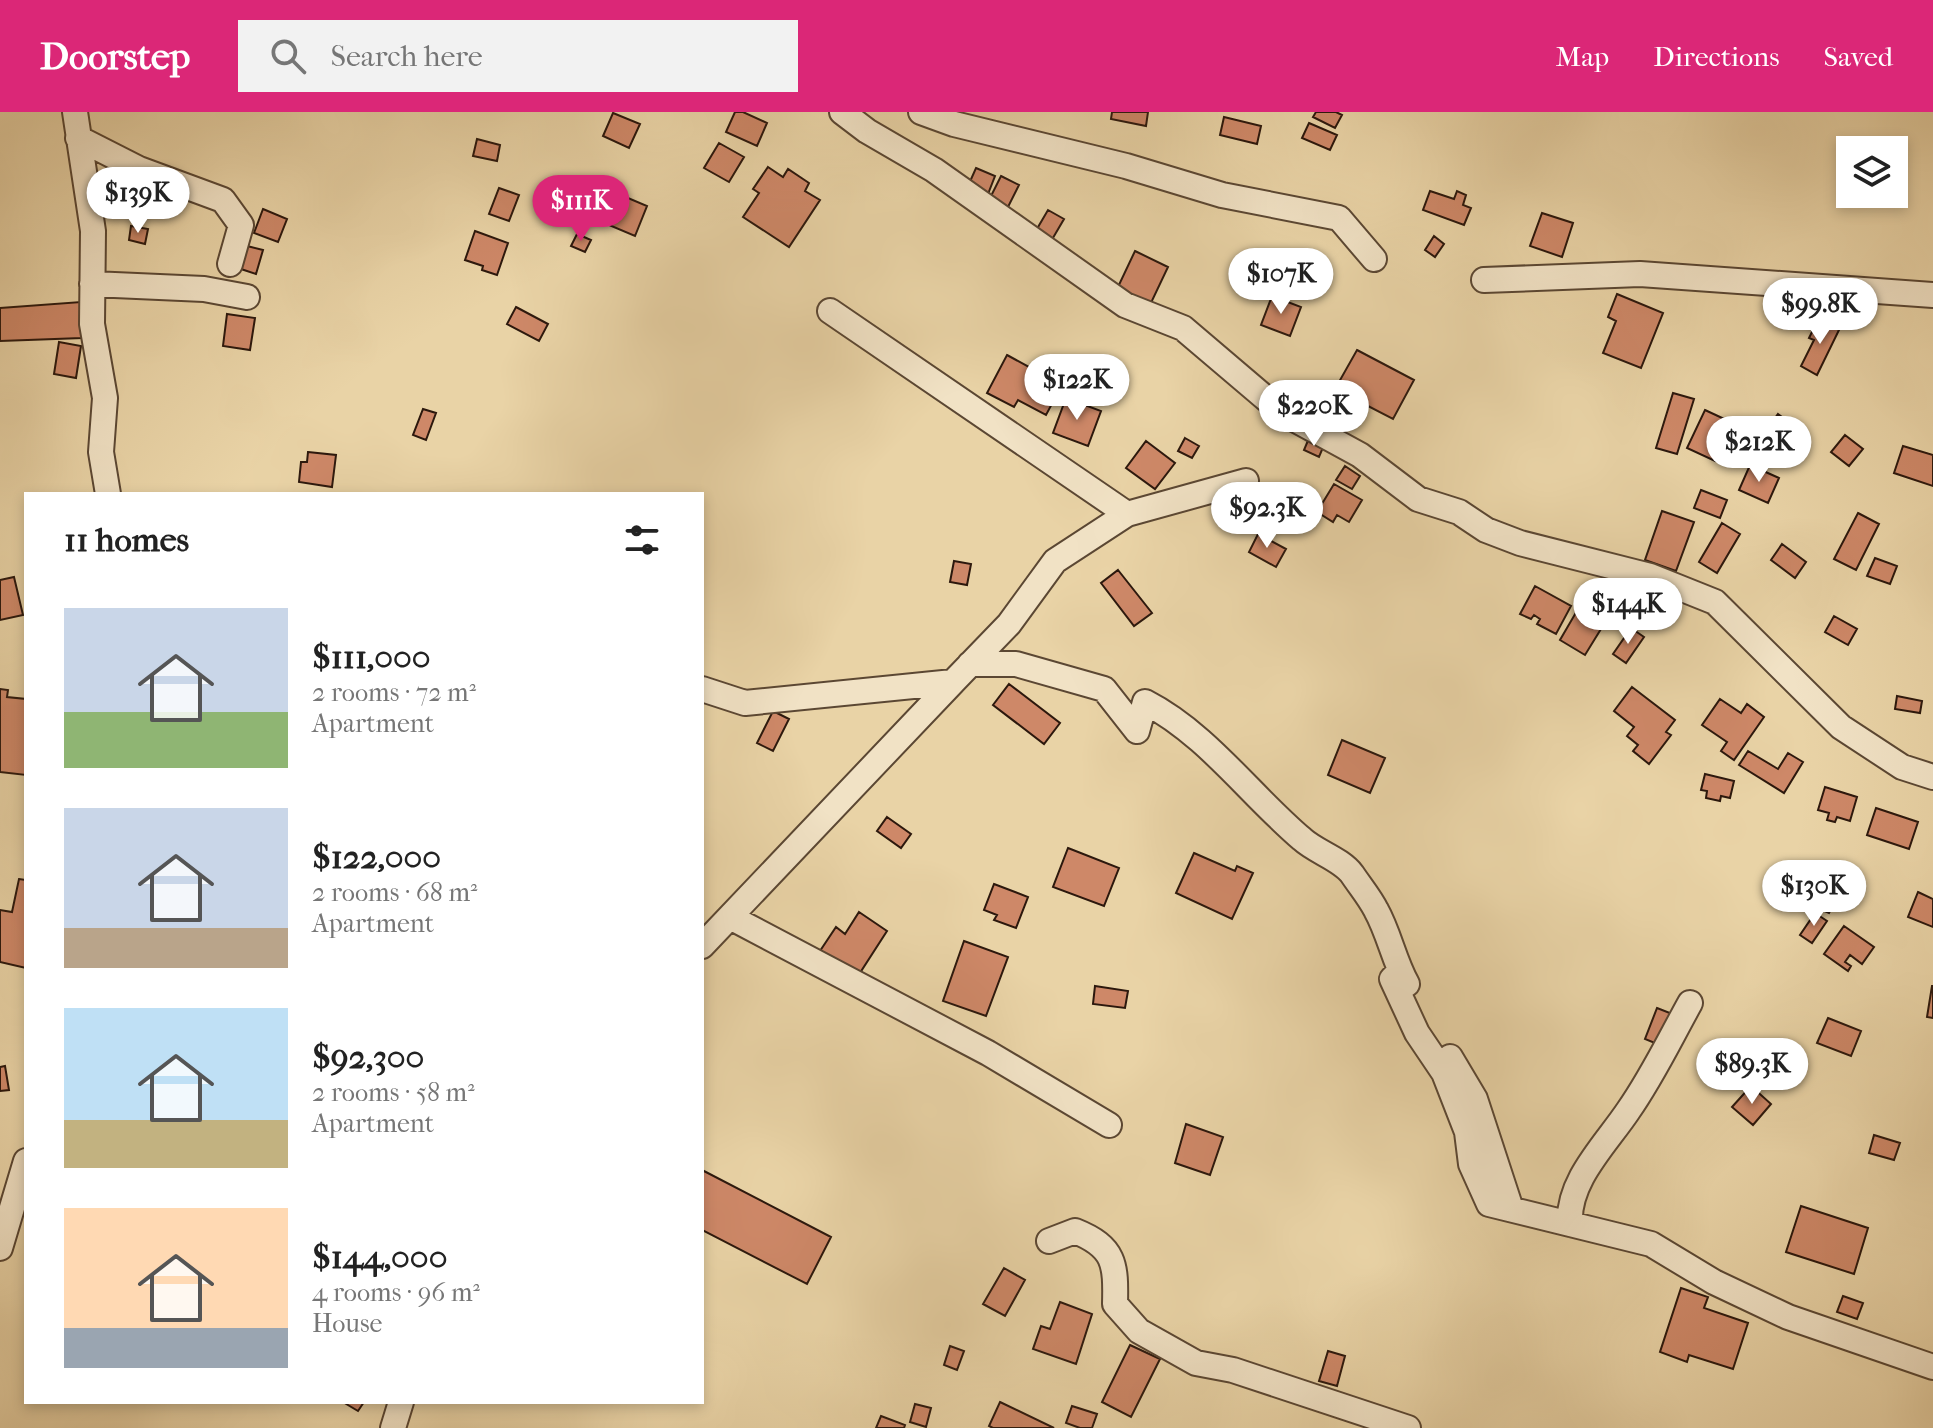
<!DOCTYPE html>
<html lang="en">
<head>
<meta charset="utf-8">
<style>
  :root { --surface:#fff; --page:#f2f2f2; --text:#222; --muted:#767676; --accent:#db2777 }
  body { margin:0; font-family:"IM FELL French Canon",serif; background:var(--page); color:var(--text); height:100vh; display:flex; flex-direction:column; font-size:30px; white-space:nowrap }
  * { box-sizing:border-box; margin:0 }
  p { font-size:26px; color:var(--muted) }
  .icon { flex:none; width:44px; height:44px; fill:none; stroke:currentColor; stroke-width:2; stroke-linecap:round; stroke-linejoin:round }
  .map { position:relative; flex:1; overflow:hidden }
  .drawer { position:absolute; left:24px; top:380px; width:680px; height:912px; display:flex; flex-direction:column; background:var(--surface); border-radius:0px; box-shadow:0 4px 12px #0003 }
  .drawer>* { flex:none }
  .controls { position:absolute; left:1836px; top:24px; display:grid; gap:16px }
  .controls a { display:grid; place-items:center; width:72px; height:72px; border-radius:0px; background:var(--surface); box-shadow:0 4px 12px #0003; font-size:40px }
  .price { position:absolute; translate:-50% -68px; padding:0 18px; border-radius:28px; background:#fff; color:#222; font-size:26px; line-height:52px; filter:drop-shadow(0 2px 4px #0008) }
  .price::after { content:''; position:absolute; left:50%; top:48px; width:24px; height:18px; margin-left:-12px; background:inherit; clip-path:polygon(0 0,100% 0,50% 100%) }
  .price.active { background:var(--accent); color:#fff }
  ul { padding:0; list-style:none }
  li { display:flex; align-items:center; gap:24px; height:200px; padding:0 40px }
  li span { display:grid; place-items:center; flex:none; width:224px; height:160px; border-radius:0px; color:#555 }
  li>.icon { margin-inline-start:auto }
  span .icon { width:96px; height:96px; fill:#fffc; stroke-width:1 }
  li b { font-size:34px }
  h2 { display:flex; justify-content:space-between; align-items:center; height:96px; padding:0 40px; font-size:34px }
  header { display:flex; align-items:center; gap:48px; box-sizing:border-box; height:112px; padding:0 40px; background:var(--accent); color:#fff }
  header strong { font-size:38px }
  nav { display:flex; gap:44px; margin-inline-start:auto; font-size:28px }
  .search { width:560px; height:72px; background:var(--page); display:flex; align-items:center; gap:20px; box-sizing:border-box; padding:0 28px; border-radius:0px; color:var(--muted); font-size:30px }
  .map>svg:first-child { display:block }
  .building { fill:#ce8868; stroke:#2c180d; stroke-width:2 }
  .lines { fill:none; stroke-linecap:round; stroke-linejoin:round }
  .minor-casing { stroke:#5b4733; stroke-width:28 }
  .minor { stroke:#f1e2c5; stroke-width:24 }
</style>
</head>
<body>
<header>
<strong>Doorstep</strong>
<div class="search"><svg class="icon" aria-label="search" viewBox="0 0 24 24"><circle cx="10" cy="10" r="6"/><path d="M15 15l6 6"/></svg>Search here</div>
<nav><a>Map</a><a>Directions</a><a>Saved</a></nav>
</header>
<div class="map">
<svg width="1933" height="1316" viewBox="0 0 1933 1316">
  <rect width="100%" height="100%" fill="#e9d3a6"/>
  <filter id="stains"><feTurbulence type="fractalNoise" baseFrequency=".0025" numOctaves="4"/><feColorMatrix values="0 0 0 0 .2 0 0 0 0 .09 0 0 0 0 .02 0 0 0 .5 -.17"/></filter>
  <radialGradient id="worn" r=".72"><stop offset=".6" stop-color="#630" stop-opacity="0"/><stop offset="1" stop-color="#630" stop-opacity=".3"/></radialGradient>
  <path class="building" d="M735,0H743L767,11L757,34L726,20Z
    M1112,0H1148L1146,14L1111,7Z
    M1316,0H1336L1342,3L1335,16L1313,5Z
    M613,1L640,12L629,36L603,24Z
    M1224,5L1261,14L1257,32L1220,23Z
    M1309,11L1337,23L1330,38L1302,26Z
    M477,27L500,33L497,49L473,44Z
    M719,31L744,45L729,70L704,56Z
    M768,55L783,65L788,57L809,71L805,79L820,88L789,135L743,105L759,81L753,77Z
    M976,56L995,64L988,82L968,74Z
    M1001,64L1019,73L1008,95L990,86Z
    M602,75L647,94L635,124L590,105Z
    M499,76L519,83L509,109L489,102Z
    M1430,79L1454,87L1457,79L1466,83L1463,93L1471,96L1464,113L1423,98Z
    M263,97L287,107L278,130L254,121Z
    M1048,98L1064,107L1050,131L1034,122Z
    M1542,101L1573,111L1562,145L1530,134Z
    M131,114L148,117L145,132L129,128Z
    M475,119L508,131L497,163L482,158L483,154L465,148Z
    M577,122L591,128L585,140L571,134Z
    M1434,124L1444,132L1435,145L1425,138Z
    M247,134L263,138L256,162L241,157Z
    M1275,138L1313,151L1301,186L1263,173Z
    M1135,139L1168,155L1150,193L1117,177Z
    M1250,152L1261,155L1256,172L1246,169Z
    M1617,182L1663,201L1641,256L1603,241L1616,209L1608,205Z
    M1272,184L1301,195L1290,224L1261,213Z
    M81,190L82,226L0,229V196Z
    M516,195L548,212L539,229L507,212Z
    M227,202L255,206L250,238L223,234Z
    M1818,208L1839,218L1817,263L1801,254L1814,228L1809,226Z
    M59,230L81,234L76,266L54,262Z
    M1357,238L1414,268L1393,307L1335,277Z
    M1007,243L1062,273L1046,303L1018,288L1014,295L987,281Z
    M1673,281L1694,287L1677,342L1656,336Z
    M1066,286L1101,299L1088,334L1053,321Z
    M423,297L436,301L426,328L413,323Z
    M1705,298L1733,311L1715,349L1687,336Z
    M1778,302L1801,319L1785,340L1762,324Z
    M1845,323L1863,337L1849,354L1831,340Z
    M1185,326L1199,334L1192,346L1178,339Z
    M1309,326L1324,333L1319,345L1304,338Z
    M1146,329L1175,351L1155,377L1126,356Z
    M1903,334L1933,343V374L1894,361Z
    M308,340L336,343L332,375L299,370L301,350H307Z
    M1750,353L1779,366L1768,391L1739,378Z
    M1345,354L1360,364L1352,377L1336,368Z
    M1334,372L1362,388L1349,410L1337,403L1333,410L1317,400Z
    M1701,378L1727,388L1720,406L1694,396Z
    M1662,399L1694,410L1676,459L1645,448Z
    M1858,401L1879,412L1856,458L1834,447Z
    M1722,411L1740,422L1717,461L1699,450Z
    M1258,422L1286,437L1276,455L1249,440Z
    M1782,432L1806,450L1795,466L1771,448Z
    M1875,446L1897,454L1890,472L1867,464Z
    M954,449L971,452L967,473L950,470Z
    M1118,458L1152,501L1134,514L1101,471Z
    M14,465L23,503L0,508V468Z
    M1535,474L1571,494L1556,522L1537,512L1540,507L1534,503L1531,507L1520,502Z
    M1578,497L1604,512L1585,543L1560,528Z
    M1834,504L1857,517L1848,533L1825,520Z
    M1631,516L1644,525L1626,551L1613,542Z
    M1009,572L1060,611L1044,632L993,593Z
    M1632,575L1675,608L1666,620L1671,623L1649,652L1633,639L1638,633L1627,624L1634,615L1614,599Z
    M0,577L8,578L7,585L26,587V663L0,660Z
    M1897,584L1922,589L1920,601L1895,597Z
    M1720,587L1741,601L1747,592L1764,605L1734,648L1721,639L1727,630L1702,613Z
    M773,599L789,607L773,639L757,631Z
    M1342,628L1385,646L1370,681L1328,663Z
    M1748,639L1778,657L1788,641L1803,650L1784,681L1739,653Z
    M1705,662L1734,669L1730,686L1721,684L1720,689L1706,686L1707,679L1701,678Z
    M1825,675L1857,685L1850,709L1837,705L1835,710L1827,708L1829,701L1818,698Z
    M1876,696L1918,710L1909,737L1867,723Z
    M887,705L911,722L901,736L877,719Z
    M1068,736L1119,756L1104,794L1053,775Z
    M1194,741L1235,759L1237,754L1253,761L1232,807L1176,781Z
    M19,767L26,768V856L0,850V798L12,800Z
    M1827,771L1841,778L1829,801L1815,795Z
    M994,772L1028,785L1016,816L994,808L997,803L984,798Z
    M1918,780L1933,787V815L1908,805Z
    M859,800L887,819L856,867L818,842L836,815L845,822Z
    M1815,801L1827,809L1812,831L1800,823Z
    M1844,814L1874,835L1862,852L1850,843L1845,850L1851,854L1848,859L1824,842Z
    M964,829L1008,845L986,904L943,889Z
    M1095,874L1128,879L1125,896L1093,892Z
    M1932,874H1933V906L1927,905Z
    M1657,896L1675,903L1662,934L1645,927Z
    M1828,906L1861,919L1851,944L1817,931Z
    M5,954L9,978L0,979V955Z
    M1751,974L1771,992L1753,1013L1732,995Z
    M1186,1012L1223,1025L1210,1063L1175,1051Z
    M1874,1023L1900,1031L1894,1048L1869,1041Z
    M702,1058L831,1125L807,1172L702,1118Z
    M1801,1094L1868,1116L1854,1162L1786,1140Z
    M1004,1156L1025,1168L1005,1204L983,1192Z
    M1681,1176L1708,1185L1704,1196L1748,1211L1733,1257L1689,1243L1687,1250L1660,1240Z
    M1843,1184L1863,1191L1857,1207L1837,1200Z
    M1060,1190L1092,1202L1076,1252L1033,1237L1041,1214L1050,1217Z
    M1130,1233L1160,1247L1131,1305L1102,1290Z
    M950,1234L964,1239L957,1258L944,1253Z
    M1328,1239L1345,1244L1337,1274L1319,1269Z
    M343,1290H364L358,1299Z
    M1000,1290L1054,1316H993L989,1314Z
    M915,1292L931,1296L926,1315L910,1310Z
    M1072,1294L1097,1302L1092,1316H1080L1066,1311Z
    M881,1304L905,1313L904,1316H876Z"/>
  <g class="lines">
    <defs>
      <path id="minor" d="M75,0L93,119L92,212L105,286L101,340L108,382
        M842,0L867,19L934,58L1125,193L1183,216L1283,301L1360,343L1418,387L1459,400L1486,418L1520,431L1650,464L1715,490L1841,615L1902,655L1933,665
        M921,0L954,12L1126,54L1222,83L1339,106L1374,147
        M78,26L139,57L223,88L241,113L230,152
        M1484,168L1640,162L1933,183
        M92,172L204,177L247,185
        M830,199L1127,402
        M970,552H1016L1104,577L1137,619
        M702,577L745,591L953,570L1009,512L1055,449L1127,402L1246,369
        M1137,619L1145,590C1207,622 1249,682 1302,727C1316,740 1341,747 1352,762C1360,774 1370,786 1376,798C1389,821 1394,849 1407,872
        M730,805L988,941L1109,1013
        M702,834L953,570
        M1400,859L1392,867L1417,921L1444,961L1467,1020L1471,1052L1489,1092L1651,1132L1714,1170L1788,1205L1933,1255
        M1450,945L1475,987L1511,1097
        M1570,1112C1567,1069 1606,1032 1628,999C1652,965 1670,927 1690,891
        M1049,1129L1075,1119C1115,1135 1116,1152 1115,1192L1139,1219L1196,1251L1233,1258L1408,1316
        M0,1136L26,1049
        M393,1316L401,1290"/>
    </defs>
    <use href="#minor" class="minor-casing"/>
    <use href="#minor" class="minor"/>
  </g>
  <rect width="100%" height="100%" filter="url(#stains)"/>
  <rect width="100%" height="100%" fill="url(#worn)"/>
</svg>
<div class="controls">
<a><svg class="icon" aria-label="layers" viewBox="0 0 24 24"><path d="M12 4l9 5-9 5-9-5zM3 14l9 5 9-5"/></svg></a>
</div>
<b class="price" style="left:138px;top:123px">$139K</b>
<b class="price active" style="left:581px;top:131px">$111K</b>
<b class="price" style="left:1281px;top:204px">$107K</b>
<b class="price" style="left:1820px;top:234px">$99.8K</b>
<b class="price" style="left:1077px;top:310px">$122K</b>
<b class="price" style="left:1314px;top:336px">$220K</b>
<b class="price" style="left:1759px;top:372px">$212K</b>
<b class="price" style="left:1267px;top:438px">$92.3K</b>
<b class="price" style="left:1628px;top:534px">$144K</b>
<b class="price" style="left:1814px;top:816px">$130K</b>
<b class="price" style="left:1752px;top:994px">$89.3K</b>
<section class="drawer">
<h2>11 homes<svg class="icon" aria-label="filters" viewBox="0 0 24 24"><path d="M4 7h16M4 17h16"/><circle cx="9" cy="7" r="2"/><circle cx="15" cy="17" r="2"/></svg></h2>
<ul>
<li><span style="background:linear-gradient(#c9d6e8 65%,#8fb573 0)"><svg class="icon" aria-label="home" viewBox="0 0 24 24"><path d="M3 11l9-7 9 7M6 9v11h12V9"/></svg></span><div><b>$111,000</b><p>2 rooms · 72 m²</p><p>Apartment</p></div></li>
<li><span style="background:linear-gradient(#c9d6e8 75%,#b9a48a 0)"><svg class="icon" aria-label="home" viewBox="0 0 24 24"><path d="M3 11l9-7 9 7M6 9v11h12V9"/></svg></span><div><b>$122,000</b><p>2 rooms · 68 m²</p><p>Apartment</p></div></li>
<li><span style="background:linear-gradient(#bfe0f5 70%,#c2b280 0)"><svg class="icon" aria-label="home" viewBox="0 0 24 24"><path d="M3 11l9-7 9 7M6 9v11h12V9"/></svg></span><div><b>$92,300</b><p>2 rooms · 58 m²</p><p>Apartment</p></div></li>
<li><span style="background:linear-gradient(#ffd9b3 75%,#9aa5b1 0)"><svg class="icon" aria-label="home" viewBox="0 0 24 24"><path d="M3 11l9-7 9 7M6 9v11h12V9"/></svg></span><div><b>$144,000</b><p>4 rooms · 96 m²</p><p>House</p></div></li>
</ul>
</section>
</div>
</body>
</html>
